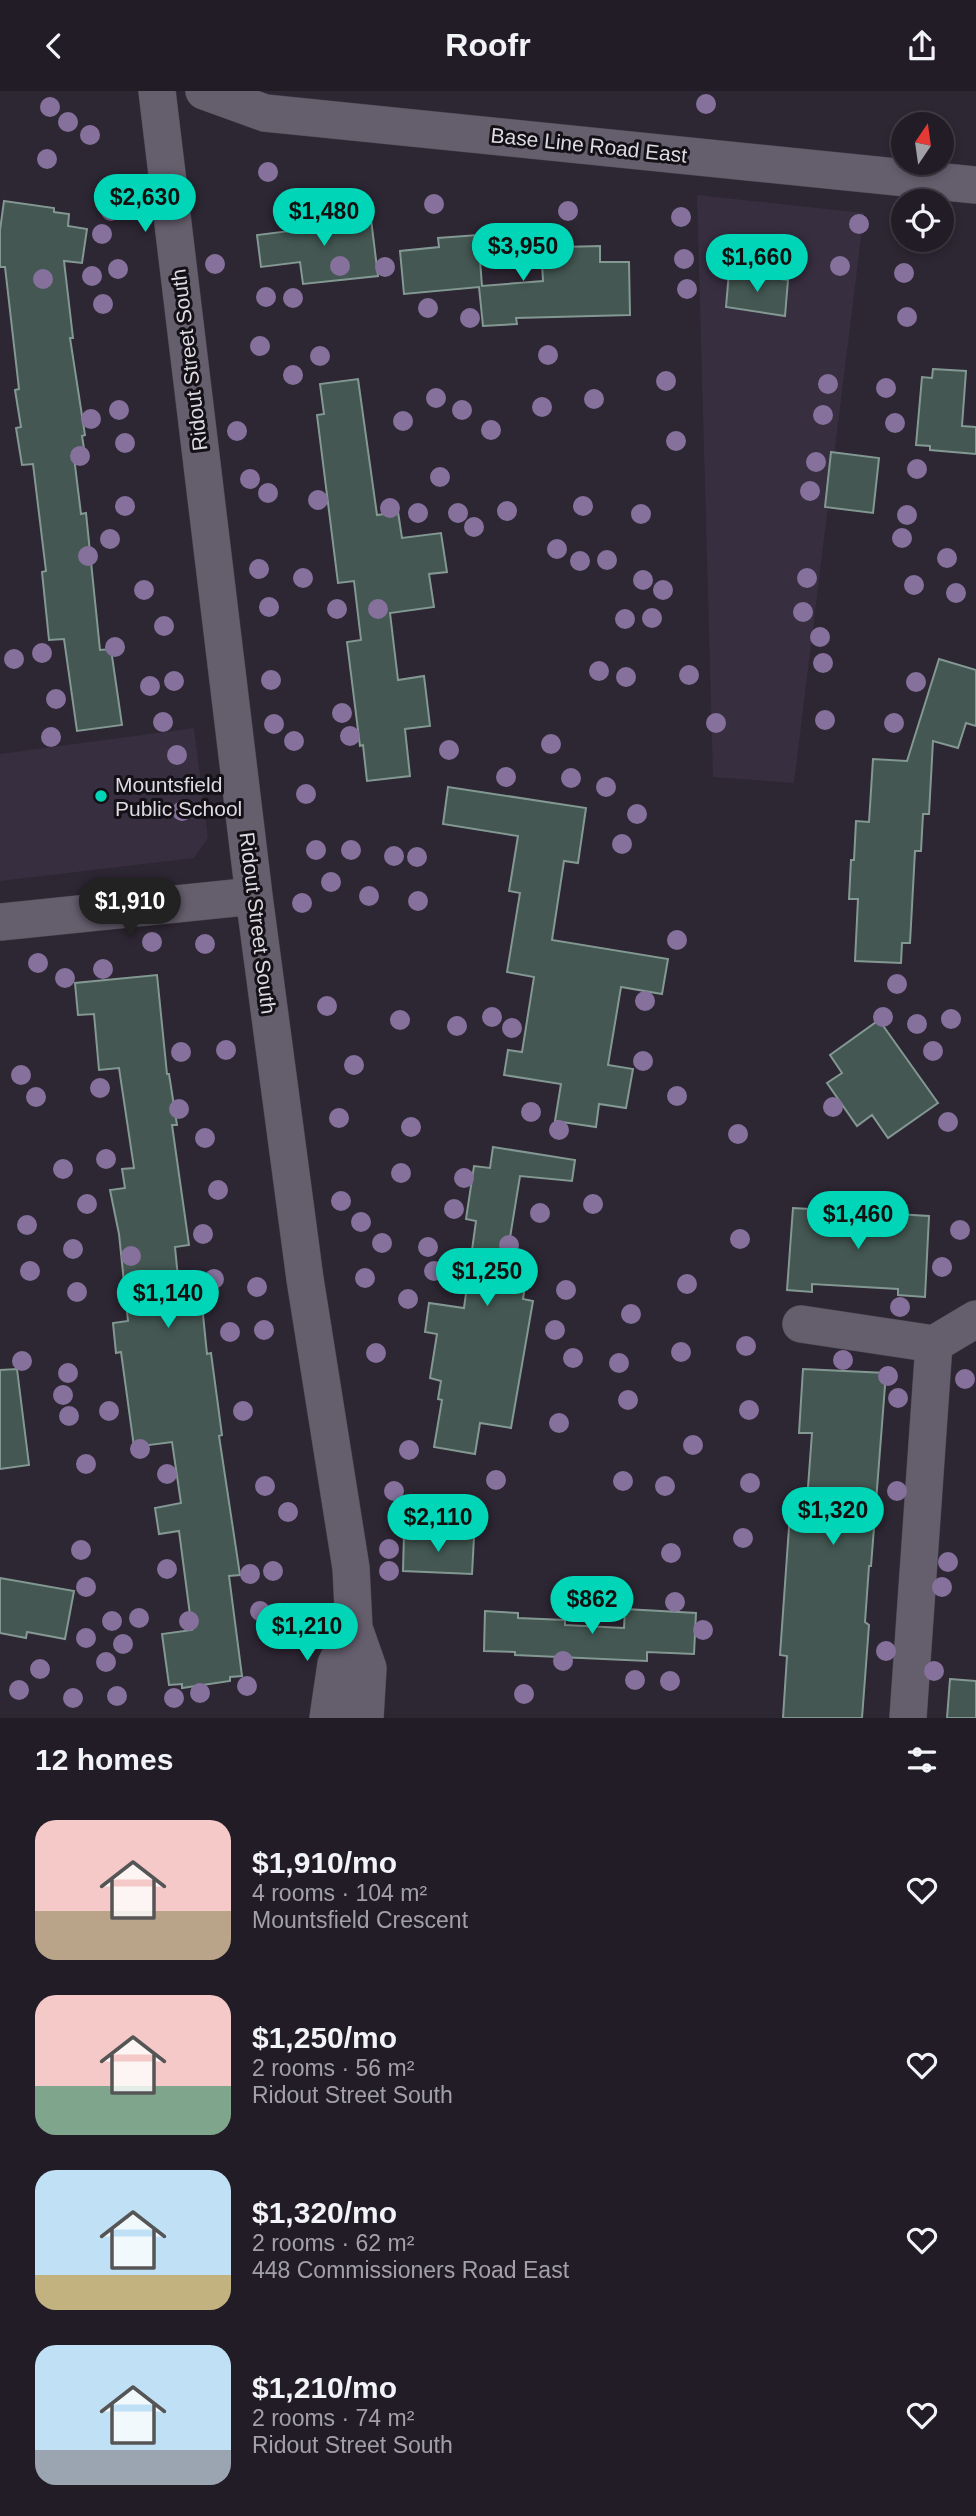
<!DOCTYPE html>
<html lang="en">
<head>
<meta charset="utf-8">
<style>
  :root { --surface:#221c26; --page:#2a252e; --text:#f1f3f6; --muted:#a2a1a7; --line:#3f3a43; --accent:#00d5b7 }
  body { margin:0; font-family:Arial,sans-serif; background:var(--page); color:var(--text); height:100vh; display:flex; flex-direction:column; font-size:26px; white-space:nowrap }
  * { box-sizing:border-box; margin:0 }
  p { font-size:23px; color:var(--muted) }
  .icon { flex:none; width:38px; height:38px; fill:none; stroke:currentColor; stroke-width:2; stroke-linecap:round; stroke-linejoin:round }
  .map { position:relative; height:1627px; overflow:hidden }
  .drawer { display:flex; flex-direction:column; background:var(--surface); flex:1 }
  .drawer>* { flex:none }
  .needle { width:46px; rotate:13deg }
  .controls { position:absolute; left:891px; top:21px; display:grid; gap:14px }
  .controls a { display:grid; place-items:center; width:63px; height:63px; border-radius:50%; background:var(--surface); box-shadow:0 4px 10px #0003,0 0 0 2px var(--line); font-size:35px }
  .price { position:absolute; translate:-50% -60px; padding:0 16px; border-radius:24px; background:var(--accent); color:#111; font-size:23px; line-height:46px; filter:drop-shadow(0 2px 4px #0008) }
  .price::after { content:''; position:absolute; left:50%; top:42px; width:21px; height:16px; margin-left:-10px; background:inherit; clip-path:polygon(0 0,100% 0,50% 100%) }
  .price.selected { background:#222; color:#fff }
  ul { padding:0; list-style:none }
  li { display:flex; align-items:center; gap:21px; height:175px; padding:0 35px }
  li span { display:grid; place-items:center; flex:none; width:196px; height:140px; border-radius:21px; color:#555 }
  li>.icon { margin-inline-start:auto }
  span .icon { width:84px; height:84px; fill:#fffc; stroke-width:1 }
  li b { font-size:30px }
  h2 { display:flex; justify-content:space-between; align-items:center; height:84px; padding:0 35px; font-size:30px }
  header { display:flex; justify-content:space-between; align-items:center; height:91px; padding:0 35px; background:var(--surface); font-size:32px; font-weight:600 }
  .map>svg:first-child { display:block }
  .built { fill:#372e40 }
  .building { fill:#445752; stroke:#839892; stroke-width:2 }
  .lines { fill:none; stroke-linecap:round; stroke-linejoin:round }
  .minor-casing { stroke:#49444f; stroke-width:38 }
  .minor { stroke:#655e6d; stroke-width:37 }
  .tree { fill:#86719c }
  .poi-dot { fill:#00d5b7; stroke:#131116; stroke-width:2.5 }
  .labels { text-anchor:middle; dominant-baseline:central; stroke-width:6; stroke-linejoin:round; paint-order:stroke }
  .street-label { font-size:21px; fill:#dedae3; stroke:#131116 }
  .poi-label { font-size:21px; fill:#dedae3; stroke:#131116; text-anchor:start }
</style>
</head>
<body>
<header><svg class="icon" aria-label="back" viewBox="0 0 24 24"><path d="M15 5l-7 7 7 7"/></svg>Roofr<svg class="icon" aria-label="share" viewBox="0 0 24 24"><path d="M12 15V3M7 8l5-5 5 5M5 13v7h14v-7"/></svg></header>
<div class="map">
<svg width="976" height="1627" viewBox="0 0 976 1627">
  <rect width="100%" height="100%" fill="#2d2633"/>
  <path class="built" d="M697,104L864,122L794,692L713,686Z
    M194,637L208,747L194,767L0,790V663Z"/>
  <path class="building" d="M4,110L54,117V121L69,123L68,135L87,138L82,172L64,170L73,247H70L85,344L82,345L85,364L74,366L81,423L86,422L100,559L111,558L122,634L77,640L64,548L49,549L42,481L46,480L33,373L22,374L16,337L21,336L15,299L19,298L5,176H0V139Z
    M346,118L347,131L371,128L378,185L303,193L300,171L261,176L257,144L298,139L296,124Z
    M478,144L482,195L543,190L542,172L562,171L561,156L600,155V171H629L630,224L516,227L517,233L483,235L479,196L404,203L400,160L439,156L438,147Z
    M729,181L788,189L785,225L726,216Z
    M933,278L966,280L962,335L976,336V363L930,359V355L916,354L922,286L932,287Z
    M358,288L377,424L398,421L402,447L441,442L447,481L429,483L434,516L390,522L398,589L424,585L430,635L405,638L410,685L367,690L363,654L360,655L347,551L361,549L354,490L338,492L317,324L324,323L320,293Z
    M831,361L879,367L873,422L825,416Z
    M939,568L976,579V635L966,632L958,657L933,650L929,723H923L921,760H915L910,852H902L901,872L855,870L858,808H849L851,769H854L856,730L869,731L873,668L907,670Z
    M448,696L586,717L578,772L564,770L552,849L668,868L662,903L621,896L608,974L633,978L626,1017L599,1013L596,1036L555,1030L561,993L504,984L508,959L522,961L534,886L507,881L520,802L509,800L518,745L443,733Z
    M157,884L167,983H169L177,1034H172L189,1154L175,1156L180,1207L201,1204L207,1263L211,1262L222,1344L219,1345L240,1484L229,1485L242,1585L230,1586V1590L182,1597V1593L169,1594L162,1543L192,1539L179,1440L159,1443L155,1417L181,1412L172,1351L134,1356L121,1261L116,1262L113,1232L128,1230L119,1143L110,1099L125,1097L122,1078L134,1077L119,977L99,979L94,923L78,924L75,892Z
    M879,929L938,1012L888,1047L872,1024L857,1035L827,992L842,982L830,964Z
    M493,1056L575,1069L572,1090L520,1085L508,1159L518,1161L515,1180L527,1182L523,1208L533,1210L511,1337L480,1332L475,1363L434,1356L442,1309L438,1308L441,1290L430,1287L437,1243L425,1241L429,1212L464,1217L476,1130L466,1128L474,1075L490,1077Z
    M793,1117L929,1125L925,1206L898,1204V1198L812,1193V1201L787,1199Z
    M17,1278L29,1374L0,1378V1279Z
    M803,1278L886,1282L871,1475H869L865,1531L869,1534L862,1627H783L787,1565L780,1564L790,1422L806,1423L812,1342H799Z
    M404,1442L474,1446L472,1483L403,1480Z
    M0,1487L74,1500L65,1548L27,1541L26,1547L0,1542Z
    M625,1518L696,1522L694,1563L647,1561V1570L515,1564V1561L484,1560L485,1520L518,1522V1527L565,1529V1534L624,1537Z
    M950,1588L976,1590V1627H947Z"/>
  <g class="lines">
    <defs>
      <path id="minor" d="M157,0L254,805L305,1188L351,1477L354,1537L368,1577L365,1627
        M204,0L265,22L976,94
        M0,831L254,805
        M801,1233L934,1253L976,1228
        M328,1627L336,1573L354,1537
        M908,1627L934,1253"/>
    </defs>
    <use href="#minor" class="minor-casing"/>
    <use href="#minor" class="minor"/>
  </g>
  <g class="tree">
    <circle cx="706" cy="13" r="10"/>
    <circle cx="50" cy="16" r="10"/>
    <circle cx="68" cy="31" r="10"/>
    <circle cx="90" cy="44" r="10"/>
    <circle cx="47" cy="68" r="10"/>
    <circle cx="268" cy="81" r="10"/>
    <circle cx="434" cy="113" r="10"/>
    <circle cx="111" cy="120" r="10"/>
    <circle cx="355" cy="120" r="10"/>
    <circle cx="568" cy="120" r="10"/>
    <circle cx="681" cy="126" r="10"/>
    <circle cx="859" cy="133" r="10"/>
    <circle cx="102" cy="143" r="10"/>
    <circle cx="533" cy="160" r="10"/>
    <circle cx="684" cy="168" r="10"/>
    <circle cx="215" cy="173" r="10"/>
    <circle cx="340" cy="175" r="10"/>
    <circle cx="840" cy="175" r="10"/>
    <circle cx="385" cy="176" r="10"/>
    <circle cx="118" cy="178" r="10"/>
    <circle cx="904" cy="182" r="10"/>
    <circle cx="92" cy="185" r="10"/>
    <circle cx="43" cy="188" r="10"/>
    <circle cx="687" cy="198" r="10"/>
    <circle cx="266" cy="206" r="10"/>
    <circle cx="293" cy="207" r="10"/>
    <circle cx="103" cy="213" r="10"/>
    <circle cx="428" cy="217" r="10"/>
    <circle cx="907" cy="226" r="10"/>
    <circle cx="470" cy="227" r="10"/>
    <circle cx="260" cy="255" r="10"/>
    <circle cx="548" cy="264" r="10"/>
    <circle cx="320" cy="265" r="10"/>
    <circle cx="293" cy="284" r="10"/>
    <circle cx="666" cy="290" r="10"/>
    <circle cx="828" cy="293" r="10"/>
    <circle cx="886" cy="297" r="10"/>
    <circle cx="436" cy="307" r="10"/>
    <circle cx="594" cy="308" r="10"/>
    <circle cx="542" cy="316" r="10"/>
    <circle cx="119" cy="319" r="10"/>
    <circle cx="462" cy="319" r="10"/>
    <circle cx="823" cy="324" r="10"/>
    <circle cx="91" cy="328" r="10"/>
    <circle cx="403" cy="330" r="10"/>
    <circle cx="895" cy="332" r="10"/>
    <circle cx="491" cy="339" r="10"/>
    <circle cx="237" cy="340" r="10"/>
    <circle cx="676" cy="350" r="10"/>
    <circle cx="125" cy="352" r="10"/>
    <circle cx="80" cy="365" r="10"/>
    <circle cx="816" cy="371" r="10"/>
    <circle cx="917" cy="378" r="10"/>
    <circle cx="440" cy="386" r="10"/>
    <circle cx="250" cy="388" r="10"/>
    <circle cx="810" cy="400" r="10"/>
    <circle cx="268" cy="402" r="10"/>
    <circle cx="318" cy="409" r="10"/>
    <circle cx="125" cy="415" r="10"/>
    <circle cx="583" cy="415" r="10"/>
    <circle cx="390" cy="417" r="10"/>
    <circle cx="507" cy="420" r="10"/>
    <circle cx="418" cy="422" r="10"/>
    <circle cx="458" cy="422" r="10"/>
    <circle cx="641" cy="423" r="10"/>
    <circle cx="907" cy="424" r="10"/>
    <circle cx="474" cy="436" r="10"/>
    <circle cx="902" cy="447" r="10"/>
    <circle cx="110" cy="448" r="10"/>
    <circle cx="557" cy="458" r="10"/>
    <circle cx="88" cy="465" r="10"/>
    <circle cx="947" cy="467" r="10"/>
    <circle cx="607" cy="469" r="10"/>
    <circle cx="580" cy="470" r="10"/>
    <circle cx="259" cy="478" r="10"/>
    <circle cx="303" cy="487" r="10"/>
    <circle cx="807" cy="487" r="10"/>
    <circle cx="643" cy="489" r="10"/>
    <circle cx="914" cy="494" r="10"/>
    <circle cx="144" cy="499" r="10"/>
    <circle cx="663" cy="499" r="10"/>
    <circle cx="956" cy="502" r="10"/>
    <circle cx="269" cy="516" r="10"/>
    <circle cx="337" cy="518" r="10"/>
    <circle cx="378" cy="518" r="10"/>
    <circle cx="803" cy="521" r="10"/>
    <circle cx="652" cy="527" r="10"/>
    <circle cx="625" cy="528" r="10"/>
    <circle cx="164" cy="535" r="10"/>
    <circle cx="820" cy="546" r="10"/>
    <circle cx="115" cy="556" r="10"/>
    <circle cx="42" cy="562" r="10"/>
    <circle cx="14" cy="568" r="10"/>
    <circle cx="823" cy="572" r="10"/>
    <circle cx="599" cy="580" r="10"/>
    <circle cx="689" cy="584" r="10"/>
    <circle cx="626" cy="586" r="10"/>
    <circle cx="271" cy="589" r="10"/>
    <circle cx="174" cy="590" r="10"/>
    <circle cx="916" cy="591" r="10"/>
    <circle cx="150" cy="595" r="10"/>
    <circle cx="56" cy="608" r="10"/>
    <circle cx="342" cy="622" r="10"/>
    <circle cx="825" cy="629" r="10"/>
    <circle cx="163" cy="631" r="10"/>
    <circle cx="716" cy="632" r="10"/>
    <circle cx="894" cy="632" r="10"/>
    <circle cx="274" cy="633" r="10"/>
    <circle cx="350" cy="645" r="10"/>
    <circle cx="51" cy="646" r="10"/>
    <circle cx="294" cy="650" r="10"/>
    <circle cx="551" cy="653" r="10"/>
    <circle cx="449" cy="659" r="10"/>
    <circle cx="177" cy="664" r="10"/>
    <circle cx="506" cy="686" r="10"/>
    <circle cx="571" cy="687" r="10"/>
    <circle cx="606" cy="696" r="10"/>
    <circle cx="306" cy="703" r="10"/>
    <circle cx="182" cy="720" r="10"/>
    <circle cx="637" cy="723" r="10"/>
    <circle cx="622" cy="753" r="10"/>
    <circle cx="316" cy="759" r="10"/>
    <circle cx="351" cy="759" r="10"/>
    <circle cx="394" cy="765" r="10"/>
    <circle cx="417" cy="766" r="10"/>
    <circle cx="331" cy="791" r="10"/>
    <circle cx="369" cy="805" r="10"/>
    <circle cx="418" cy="810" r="10"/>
    <circle cx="302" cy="812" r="10"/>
    <circle cx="677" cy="849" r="10"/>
    <circle cx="152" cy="851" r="10"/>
    <circle cx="205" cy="853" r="10"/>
    <circle cx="38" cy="872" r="10"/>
    <circle cx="103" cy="878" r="10"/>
    <circle cx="65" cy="887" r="10"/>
    <circle cx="897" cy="893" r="10"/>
    <circle cx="645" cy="910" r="10"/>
    <circle cx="327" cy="915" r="10"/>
    <circle cx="492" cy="926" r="10"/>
    <circle cx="883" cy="926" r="10"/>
    <circle cx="951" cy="928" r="10"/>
    <circle cx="400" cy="929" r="10"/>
    <circle cx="917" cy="933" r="10"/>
    <circle cx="457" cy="935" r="10"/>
    <circle cx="512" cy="937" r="10"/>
    <circle cx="226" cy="959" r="10"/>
    <circle cx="933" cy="960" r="10"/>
    <circle cx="181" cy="961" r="10"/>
    <circle cx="643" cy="970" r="10"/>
    <circle cx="354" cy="974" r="10"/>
    <circle cx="21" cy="984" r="10"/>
    <circle cx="100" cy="997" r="10"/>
    <circle cx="677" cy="1005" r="10"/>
    <circle cx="36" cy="1006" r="10"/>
    <circle cx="833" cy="1016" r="10"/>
    <circle cx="179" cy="1018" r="10"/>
    <circle cx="531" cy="1021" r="10"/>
    <circle cx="339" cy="1027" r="10"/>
    <circle cx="948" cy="1031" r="10"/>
    <circle cx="411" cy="1036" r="10"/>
    <circle cx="559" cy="1039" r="10"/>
    <circle cx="738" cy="1043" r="10"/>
    <circle cx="205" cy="1047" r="10"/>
    <circle cx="106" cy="1068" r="10"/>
    <circle cx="63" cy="1078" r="10"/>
    <circle cx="401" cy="1082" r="10"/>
    <circle cx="464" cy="1087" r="10"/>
    <circle cx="218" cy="1099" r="10"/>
    <circle cx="341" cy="1110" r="10"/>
    <circle cx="87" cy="1113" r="10"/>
    <circle cx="593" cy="1113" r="10"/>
    <circle cx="454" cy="1118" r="10"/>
    <circle cx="540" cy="1122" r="10"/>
    <circle cx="361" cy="1131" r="10"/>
    <circle cx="27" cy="1134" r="10"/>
    <circle cx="960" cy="1139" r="10"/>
    <circle cx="203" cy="1143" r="10"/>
    <circle cx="740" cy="1148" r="10"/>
    <circle cx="382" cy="1152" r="10"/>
    <circle cx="509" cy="1154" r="10"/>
    <circle cx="428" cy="1156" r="10"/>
    <circle cx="73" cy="1158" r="10"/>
    <circle cx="131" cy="1165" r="10"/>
    <circle cx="942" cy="1176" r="10"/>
    <circle cx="30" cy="1180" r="10"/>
    <circle cx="434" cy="1180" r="10"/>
    <circle cx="365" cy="1187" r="10"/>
    <circle cx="214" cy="1188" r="10"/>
    <circle cx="687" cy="1193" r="10"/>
    <circle cx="257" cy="1196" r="10"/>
    <circle cx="566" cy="1199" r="10"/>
    <circle cx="77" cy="1201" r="10"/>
    <circle cx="408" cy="1208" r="10"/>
    <circle cx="900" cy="1216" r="10"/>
    <circle cx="631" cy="1223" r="10"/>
    <circle cx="264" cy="1239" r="10"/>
    <circle cx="555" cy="1239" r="10"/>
    <circle cx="230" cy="1241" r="10"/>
    <circle cx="746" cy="1255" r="10"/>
    <circle cx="681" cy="1261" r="10"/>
    <circle cx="376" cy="1262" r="10"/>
    <circle cx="573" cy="1267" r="10"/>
    <circle cx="843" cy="1269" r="10"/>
    <circle cx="22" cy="1270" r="10"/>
    <circle cx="619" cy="1272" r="10"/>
    <circle cx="68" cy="1282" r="10"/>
    <circle cx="888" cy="1285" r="10"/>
    <circle cx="965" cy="1288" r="10"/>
    <circle cx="63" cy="1304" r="10"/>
    <circle cx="898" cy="1307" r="10"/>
    <circle cx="628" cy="1309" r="10"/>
    <circle cx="749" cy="1319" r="10"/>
    <circle cx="109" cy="1320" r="10"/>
    <circle cx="243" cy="1320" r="10"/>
    <circle cx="69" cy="1325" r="10"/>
    <circle cx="559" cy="1332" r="10"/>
    <circle cx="693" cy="1354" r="10"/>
    <circle cx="140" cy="1358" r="10"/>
    <circle cx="409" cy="1359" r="10"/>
    <circle cx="86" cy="1373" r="10"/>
    <circle cx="167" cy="1383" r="10"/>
    <circle cx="496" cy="1389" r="10"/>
    <circle cx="623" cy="1390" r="10"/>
    <circle cx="750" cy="1392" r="10"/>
    <circle cx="265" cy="1395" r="10"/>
    <circle cx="665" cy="1395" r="10"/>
    <circle cx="394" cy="1400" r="10"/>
    <circle cx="897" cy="1400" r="10"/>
    <circle cx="807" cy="1406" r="10"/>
    <circle cx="288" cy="1421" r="10"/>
    <circle cx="407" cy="1422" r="10"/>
    <circle cx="743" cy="1447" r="10"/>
    <circle cx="389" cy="1458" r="10"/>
    <circle cx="81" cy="1459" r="10"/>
    <circle cx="671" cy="1462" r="10"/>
    <circle cx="948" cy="1471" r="10"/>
    <circle cx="167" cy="1478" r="10"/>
    <circle cx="273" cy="1480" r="10"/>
    <circle cx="389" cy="1480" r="10"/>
    <circle cx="250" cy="1483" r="10"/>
    <circle cx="86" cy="1496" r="10"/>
    <circle cx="942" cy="1496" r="10"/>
    <circle cx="675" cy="1511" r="10"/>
    <circle cx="260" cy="1520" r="10"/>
    <circle cx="139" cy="1527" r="10"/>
    <circle cx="112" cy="1530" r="10"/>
    <circle cx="189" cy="1530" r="10"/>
    <circle cx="703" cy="1539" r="10"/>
    <circle cx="86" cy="1547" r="10"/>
    <circle cx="123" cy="1553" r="10"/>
    <circle cx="886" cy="1560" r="10"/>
    <circle cx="563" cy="1570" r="10"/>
    <circle cx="106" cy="1571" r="10"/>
    <circle cx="40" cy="1578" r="10"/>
    <circle cx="934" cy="1580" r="10"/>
    <circle cx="635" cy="1589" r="10"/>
    <circle cx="670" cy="1590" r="10"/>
    <circle cx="247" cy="1595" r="10"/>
    <circle cx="19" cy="1599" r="10"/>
    <circle cx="200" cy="1602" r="10"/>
    <circle cx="524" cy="1603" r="10"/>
    <circle cx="117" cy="1605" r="10"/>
    <circle cx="73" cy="1607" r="10"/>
    <circle cx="174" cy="1607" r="10"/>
  </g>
  <circle class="poi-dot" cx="101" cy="705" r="7"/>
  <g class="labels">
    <g class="street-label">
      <text transform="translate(589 54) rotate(6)">Base Line Road East</text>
      <text transform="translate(189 269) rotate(-97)">Ridout Street South</text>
      <text transform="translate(258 832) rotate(83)">Ridout Street South</text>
    </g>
    <g class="poi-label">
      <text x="115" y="693">Mountsfield<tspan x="115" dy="24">Public School</tspan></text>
    </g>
  </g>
</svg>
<div class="controls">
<a><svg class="needle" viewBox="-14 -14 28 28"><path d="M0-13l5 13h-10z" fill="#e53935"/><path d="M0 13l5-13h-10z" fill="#a2a1a7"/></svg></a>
<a><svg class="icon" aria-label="locate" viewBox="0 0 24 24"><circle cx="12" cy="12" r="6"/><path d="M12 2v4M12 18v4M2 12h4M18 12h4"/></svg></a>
</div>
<b class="price" style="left:145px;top:143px">$2,630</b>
<b class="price" style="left:324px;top:157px">$1,480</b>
<b class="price" style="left:523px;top:192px">$3,950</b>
<b class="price" style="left:757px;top:203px">$1,660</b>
<b class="price selected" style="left:130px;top:847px">$1,910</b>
<b class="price" style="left:858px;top:1160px">$1,460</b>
<b class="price" style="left:487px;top:1217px">$1,250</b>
<b class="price" style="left:168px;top:1239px">$1,140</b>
<b class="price" style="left:833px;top:1456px">$1,320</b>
<b class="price" style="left:438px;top:1463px">$2,110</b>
<b class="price" style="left:592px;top:1545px">$862</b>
<b class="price" style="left:307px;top:1572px">$1,210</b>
</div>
<section class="drawer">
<h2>12 homes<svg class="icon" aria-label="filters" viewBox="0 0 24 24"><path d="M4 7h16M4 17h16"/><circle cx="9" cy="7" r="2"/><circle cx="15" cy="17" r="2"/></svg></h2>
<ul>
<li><span style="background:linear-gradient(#f6c9c9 65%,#b9a48a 0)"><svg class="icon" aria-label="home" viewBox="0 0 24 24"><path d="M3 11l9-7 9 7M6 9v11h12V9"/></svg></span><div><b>$1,910/mo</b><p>4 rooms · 104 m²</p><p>Mountsfield Crescent</p></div><svg class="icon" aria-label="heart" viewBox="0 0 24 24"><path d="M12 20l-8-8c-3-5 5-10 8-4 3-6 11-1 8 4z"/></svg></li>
<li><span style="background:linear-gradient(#f6c9c9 65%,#7fa58c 0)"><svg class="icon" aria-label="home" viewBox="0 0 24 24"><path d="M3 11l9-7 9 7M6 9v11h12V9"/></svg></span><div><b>$1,250/mo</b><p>2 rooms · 56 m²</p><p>Ridout Street South</p></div><svg class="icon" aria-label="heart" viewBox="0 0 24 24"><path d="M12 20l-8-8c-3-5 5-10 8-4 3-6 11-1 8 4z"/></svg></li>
<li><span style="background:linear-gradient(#bfe0f5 75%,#c2b280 0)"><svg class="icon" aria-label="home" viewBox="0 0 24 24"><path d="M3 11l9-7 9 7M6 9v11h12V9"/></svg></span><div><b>$1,320/mo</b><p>2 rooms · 62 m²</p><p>448 Commissioners Road East</p></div><svg class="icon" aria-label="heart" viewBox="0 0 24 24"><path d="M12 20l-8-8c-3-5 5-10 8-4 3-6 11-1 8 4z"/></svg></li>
<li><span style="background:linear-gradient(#bfe0f5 75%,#9aa5b1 0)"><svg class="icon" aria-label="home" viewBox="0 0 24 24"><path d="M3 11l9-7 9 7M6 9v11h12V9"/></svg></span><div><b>$1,210/mo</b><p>2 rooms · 74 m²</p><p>Ridout Street South</p></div><svg class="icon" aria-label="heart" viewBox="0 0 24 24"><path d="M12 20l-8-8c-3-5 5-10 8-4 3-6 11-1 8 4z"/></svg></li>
</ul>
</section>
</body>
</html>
